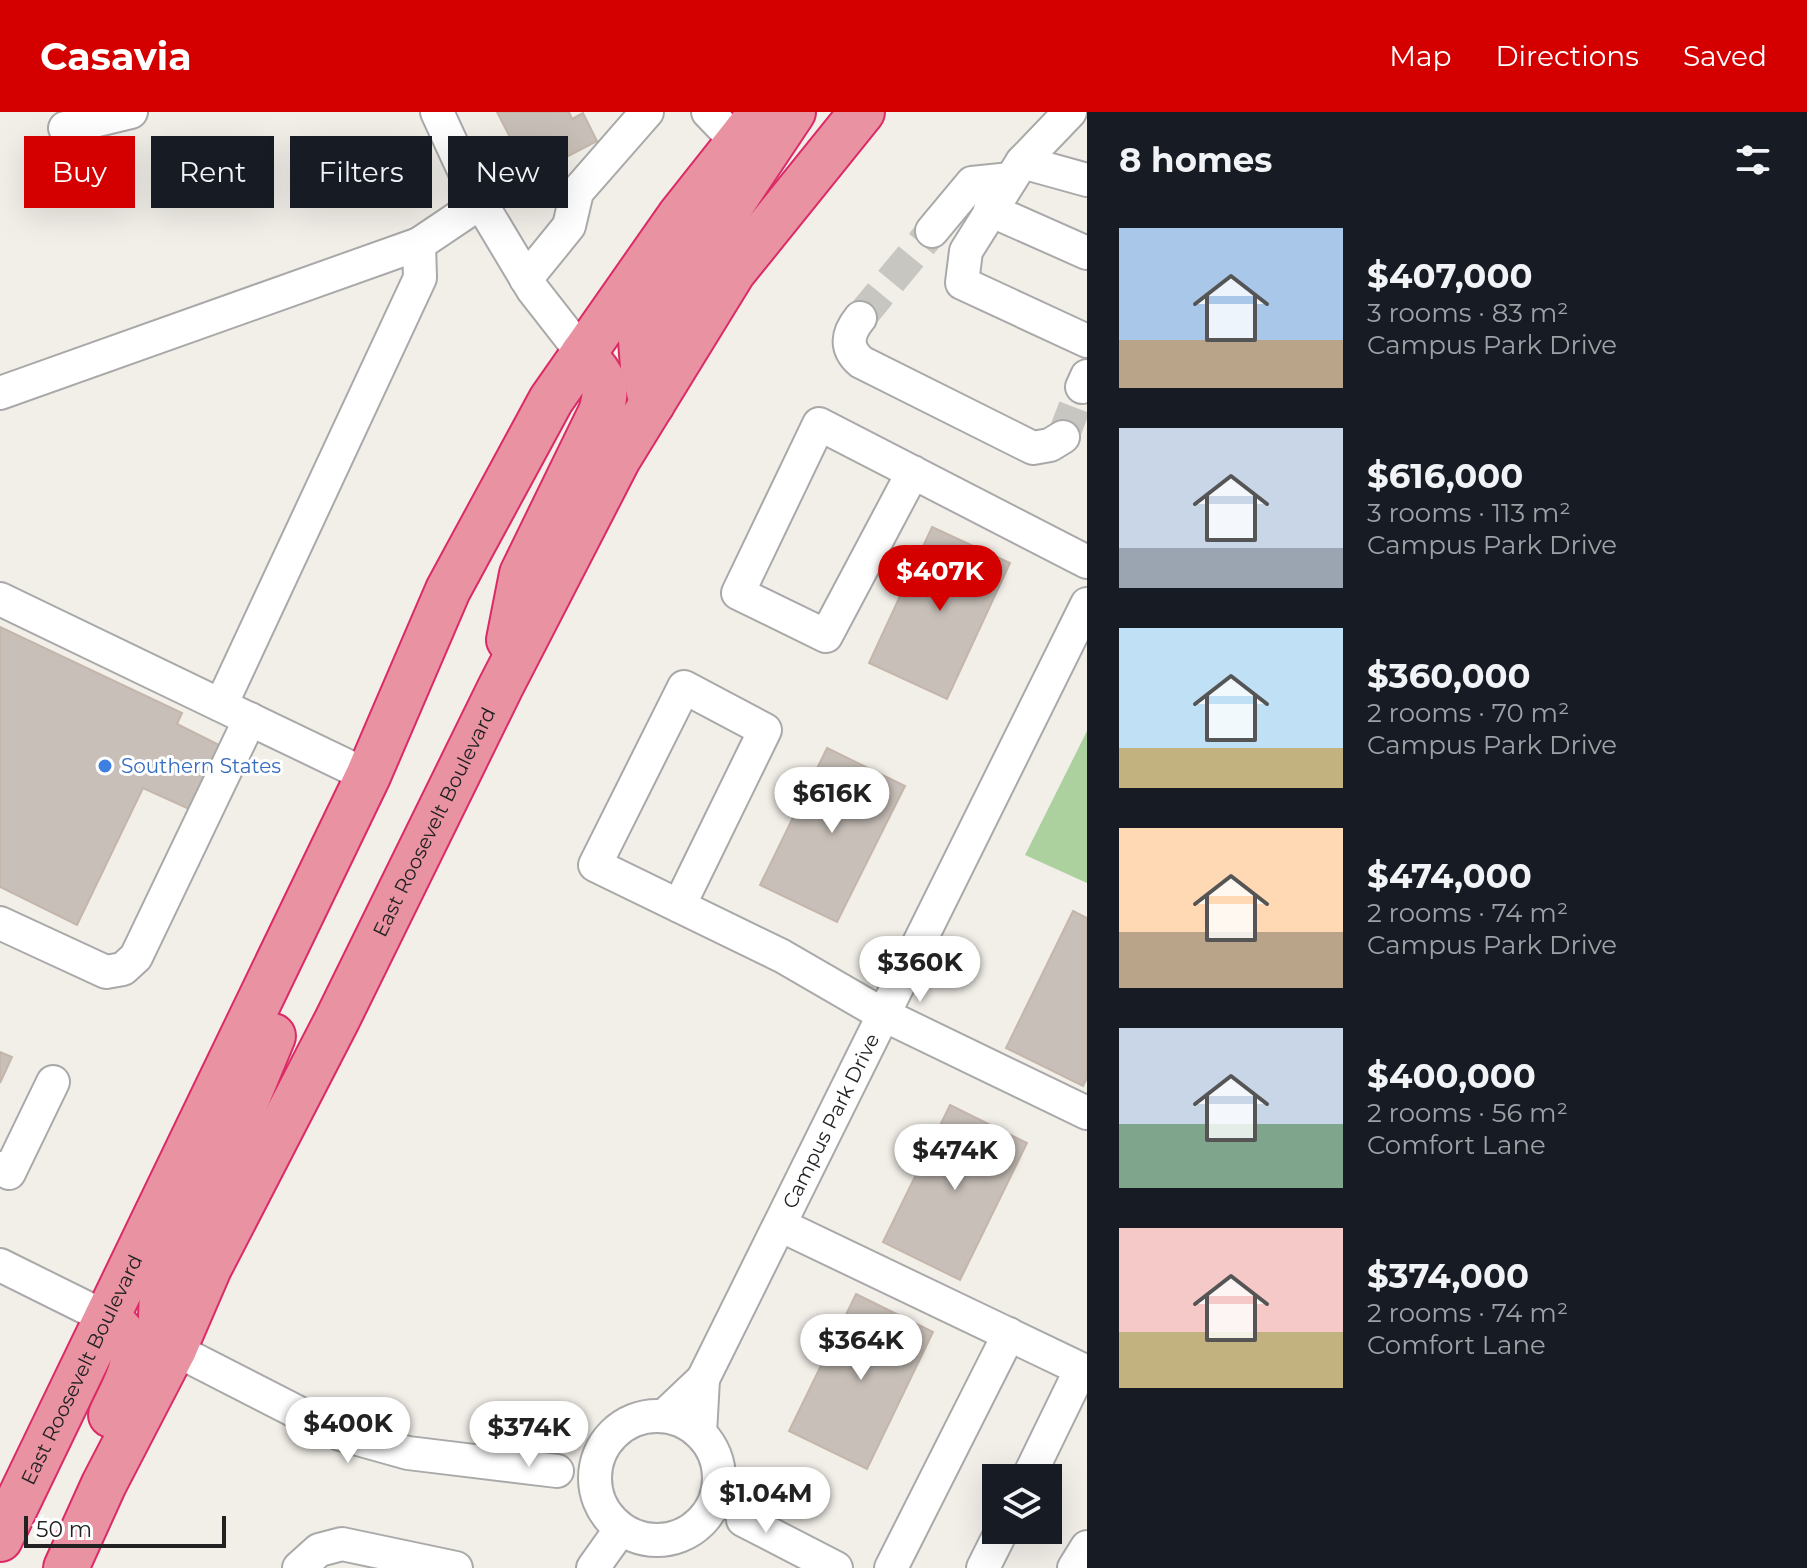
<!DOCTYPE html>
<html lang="en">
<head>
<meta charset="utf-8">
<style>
  :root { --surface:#171b24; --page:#242831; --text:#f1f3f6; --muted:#9ea1a6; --accent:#d40000 }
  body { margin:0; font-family:Montserrat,sans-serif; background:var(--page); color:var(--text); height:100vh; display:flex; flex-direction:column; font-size:30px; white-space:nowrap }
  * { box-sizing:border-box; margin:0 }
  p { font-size:26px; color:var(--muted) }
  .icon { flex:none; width:44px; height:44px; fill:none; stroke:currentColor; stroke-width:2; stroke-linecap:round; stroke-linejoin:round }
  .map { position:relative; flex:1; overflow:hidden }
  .drawer { display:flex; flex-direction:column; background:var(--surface); width:720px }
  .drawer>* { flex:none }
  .top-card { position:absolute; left:24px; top:24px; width:760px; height:72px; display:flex; gap:16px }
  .controls { position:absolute; left:982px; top:1352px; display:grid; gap:16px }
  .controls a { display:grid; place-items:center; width:80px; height:80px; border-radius:0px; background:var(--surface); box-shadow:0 8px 32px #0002; font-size:40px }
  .scale { position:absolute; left:24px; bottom:20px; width:202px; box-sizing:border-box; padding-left:8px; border:4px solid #222; border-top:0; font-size:22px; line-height:28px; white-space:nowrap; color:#222; -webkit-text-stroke:6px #fff; paint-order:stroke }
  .price { position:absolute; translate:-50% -68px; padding:0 18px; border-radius:28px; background:#fff; color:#222; font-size:26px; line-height:52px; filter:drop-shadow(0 2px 4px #0008) }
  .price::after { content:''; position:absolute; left:50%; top:48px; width:24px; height:18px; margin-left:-12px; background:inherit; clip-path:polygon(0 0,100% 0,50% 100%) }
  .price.selected { background:var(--accent); color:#fff }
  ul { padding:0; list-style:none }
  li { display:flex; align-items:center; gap:24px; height:200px; padding:0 32px }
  li span { display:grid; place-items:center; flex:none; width:224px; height:160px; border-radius:0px; color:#555 }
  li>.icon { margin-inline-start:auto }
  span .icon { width:96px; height:96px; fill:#fffc; stroke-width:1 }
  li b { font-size:34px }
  h2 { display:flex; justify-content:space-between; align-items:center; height:96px; padding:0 32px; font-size:34px }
  .tag { padding:0 28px; border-radius:0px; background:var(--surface); box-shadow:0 8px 32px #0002; font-size:28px; line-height:72px }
  .tag.selected { background:var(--accent); color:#fff }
  header { display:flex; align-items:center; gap:48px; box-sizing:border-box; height:112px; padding:0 40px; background:var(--accent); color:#fff }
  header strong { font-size:38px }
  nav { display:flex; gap:44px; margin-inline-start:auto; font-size:28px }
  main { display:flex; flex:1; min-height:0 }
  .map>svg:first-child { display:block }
  .forest { fill:#add19e }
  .building { fill:#c7bfb8; stroke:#c4b6ab; stroke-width:2 }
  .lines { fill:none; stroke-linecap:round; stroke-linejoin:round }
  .minor-tunnel { stroke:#c8c6c1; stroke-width:32; stroke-dasharray:32 16; stroke-linecap:butt }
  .minor-casing { stroke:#a9a9a9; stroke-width:36 }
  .highway-casing { stroke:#dc2a67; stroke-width:48 }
  .minor { stroke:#fff; stroke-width:32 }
  .highway { stroke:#e892a2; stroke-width:44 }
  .shop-dot { fill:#3f7fe0; stroke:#fff; stroke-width:3 }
  .labels { text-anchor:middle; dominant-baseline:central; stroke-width:6; stroke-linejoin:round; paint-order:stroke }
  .shop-label { font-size:20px; fill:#366cbe; stroke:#fff; text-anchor:start }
  .street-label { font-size:20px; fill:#222; stroke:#fff }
</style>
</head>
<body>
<header>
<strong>Casavia</strong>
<nav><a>Map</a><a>Directions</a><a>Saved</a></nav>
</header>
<main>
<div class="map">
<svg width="1087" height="1456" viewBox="0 0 1087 1456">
  <rect width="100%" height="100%" fill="#f2efe9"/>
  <path class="forest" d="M1087,619V771L1025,743Z"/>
  <path class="building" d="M497,0H569L572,7L583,1L597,29L530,64Z
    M932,415L1010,451L947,587L869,551Z
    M0,515L182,601L177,612L219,633L189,697L143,676L77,813L0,775Z
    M827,636L905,674L837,810L760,773Z
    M1073,799L1087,806V966L1083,974L1006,936Z
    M0,940L12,945L0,971Z
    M950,993L1027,1031L960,1168L883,1130Z
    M856,1182L933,1220L867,1357L789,1319Z"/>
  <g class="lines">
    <path class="minor-tunnel" d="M860,206L932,119
      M1063,325L1082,275"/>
    <defs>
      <g id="minor">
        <path d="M437,0L473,78L533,178L583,242"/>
        <path d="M708,0L753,47"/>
        <path d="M1070,0L1022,50L1087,68"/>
        <path d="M65,16L131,0"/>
        <path d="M1022,50L966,139L962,171L1087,229"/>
        <path d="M990,98L1087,141"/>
        <path d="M932,119L972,71L1011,67"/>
        <path d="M526,167L569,114L577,80L647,0"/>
        <path d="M860,206C847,222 845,236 861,250L1033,336L1050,333L1063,325"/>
        <path d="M1082,275L1087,264"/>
        <path d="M0,281L419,132L480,91"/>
        <path d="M913,360L826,524L738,481L819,312L1087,450"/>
        <path d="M0,487L368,664"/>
        <path d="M221,593L420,166L419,132"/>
        <path d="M679,794L765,618L684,575L595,753L782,844L884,903L1087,1001"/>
        <path d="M0,811L106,860L123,857L136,845L250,607"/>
        <path d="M0,1056L9,1061L53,970"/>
        <path d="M780,1113L1081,1257L1028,1366"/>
        <path d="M0,1153L107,1206"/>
        <path d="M174,1237L340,1322L408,1341L557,1359"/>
        <path id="s1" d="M703,1267L1087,492"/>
        <circle cx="657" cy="1366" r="62"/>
        <path d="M664,1304L703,1267L700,1321"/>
        <path d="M743,1408L836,1456"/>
        <path d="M299,1456L319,1438L342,1432L456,1456"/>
        <path d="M593,1456L620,1418"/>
        <path d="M891,1456L1009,1222"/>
        <path d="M983,1456L1002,1418"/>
        <path d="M1074,1456L1087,1435"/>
      </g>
      <g id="highway">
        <path d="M652,292L643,255L641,228L793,0"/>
        <path d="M509,528L522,462L601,300C610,270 601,264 583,242"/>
        <path d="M107,1206C150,1241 130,1261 111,1303"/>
        <path d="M174,1237L161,1205L162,1179L197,1108L273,924"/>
        <path id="s2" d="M0,1427L368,664L448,478L551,288L679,105L762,0"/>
        <path id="s3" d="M66,1456L104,1372L174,1237L209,1156L337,908L501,574L618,347L733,160L862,0"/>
      </g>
    </defs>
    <use href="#minor" class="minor-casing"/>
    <use href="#highway" class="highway-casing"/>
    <use href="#minor" class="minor"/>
    <use href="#highway" class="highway"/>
  </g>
  <circle class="shop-dot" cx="105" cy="654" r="8"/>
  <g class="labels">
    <g class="shop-label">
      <text x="121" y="654">Southern States</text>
    </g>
    <g class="street-label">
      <text stroke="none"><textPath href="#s3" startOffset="832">East Roosevelt Boulevard</textPath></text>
      <text stroke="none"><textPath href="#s1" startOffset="288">Campus Park Drive</textPath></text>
      <text stroke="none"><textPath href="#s2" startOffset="188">East Roosevelt Boulevard</textPath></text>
    </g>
  </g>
</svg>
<div class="controls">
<a><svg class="icon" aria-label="layers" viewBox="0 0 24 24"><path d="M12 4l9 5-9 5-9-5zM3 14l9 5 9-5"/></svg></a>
</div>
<div class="scale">50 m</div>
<b class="price selected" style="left:940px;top:501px">$407K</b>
<b class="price" style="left:832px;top:723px">$616K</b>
<b class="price" style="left:920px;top:892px">$360K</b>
<b class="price" style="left:955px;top:1080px">$474K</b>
<b class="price" style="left:861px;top:1270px">$364K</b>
<b class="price" style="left:348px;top:1353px">$400K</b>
<b class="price" style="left:529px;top:1357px">$374K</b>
<b class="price" style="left:766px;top:1423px">$1.04M</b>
<div class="top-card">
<a class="tag selected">Buy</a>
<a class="tag">Rent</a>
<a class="tag">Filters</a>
<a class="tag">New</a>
</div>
</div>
<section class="drawer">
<h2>8 homes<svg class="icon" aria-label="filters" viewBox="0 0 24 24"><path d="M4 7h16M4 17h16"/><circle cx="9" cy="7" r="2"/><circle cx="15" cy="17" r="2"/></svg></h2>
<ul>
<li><span style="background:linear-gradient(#a9c7e8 70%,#b9a48a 0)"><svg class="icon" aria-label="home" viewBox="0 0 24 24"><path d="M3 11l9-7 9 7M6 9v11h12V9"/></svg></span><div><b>$407,000</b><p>3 rooms · 83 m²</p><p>Campus Park Drive</p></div></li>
<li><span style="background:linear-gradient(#c9d6e8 75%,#9aa5b1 0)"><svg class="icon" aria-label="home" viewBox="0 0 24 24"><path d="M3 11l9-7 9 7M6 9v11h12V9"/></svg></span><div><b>$616,000</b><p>3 rooms · 113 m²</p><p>Campus Park Drive</p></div></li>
<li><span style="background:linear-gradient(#bfe0f5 75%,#c2b280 0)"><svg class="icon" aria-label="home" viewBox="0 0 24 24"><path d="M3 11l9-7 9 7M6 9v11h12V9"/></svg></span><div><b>$360,000</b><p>2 rooms · 70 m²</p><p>Campus Park Drive</p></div></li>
<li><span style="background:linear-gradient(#ffd9b3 65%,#b9a48a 0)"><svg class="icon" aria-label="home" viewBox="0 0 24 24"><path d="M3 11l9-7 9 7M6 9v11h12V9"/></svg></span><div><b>$474,000</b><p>2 rooms · 74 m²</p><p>Campus Park Drive</p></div></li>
<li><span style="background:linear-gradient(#c9d6e8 60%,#7fa58c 0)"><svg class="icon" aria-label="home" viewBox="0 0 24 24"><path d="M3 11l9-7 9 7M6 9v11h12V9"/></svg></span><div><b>$400,000</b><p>2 rooms · 56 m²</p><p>Comfort Lane</p></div></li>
<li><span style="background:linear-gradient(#f6c9c9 65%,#c2b280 0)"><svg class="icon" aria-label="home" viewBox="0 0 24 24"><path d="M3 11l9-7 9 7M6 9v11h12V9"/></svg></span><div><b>$374,000</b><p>2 rooms · 74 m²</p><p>Comfort Lane</p></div></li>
</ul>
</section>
</main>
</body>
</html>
